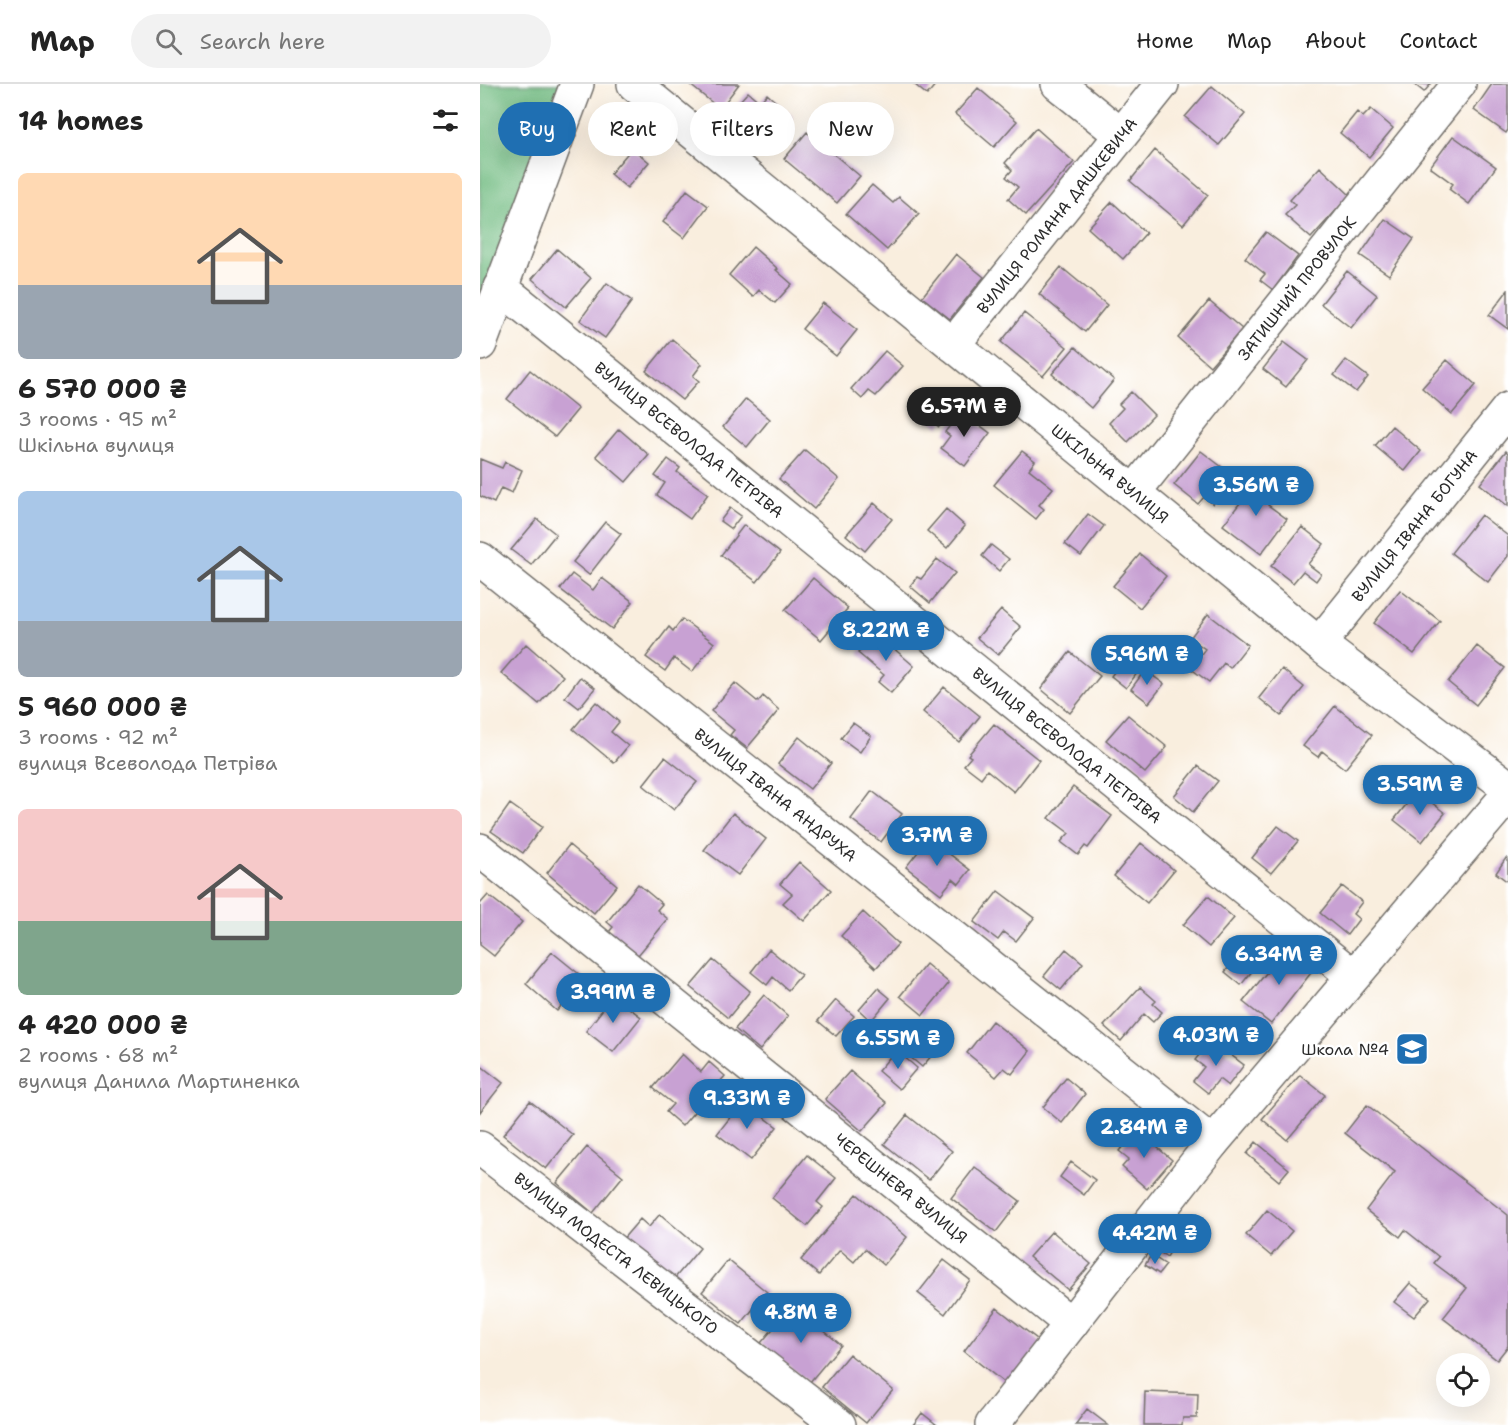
<!DOCTYPE html>
<html lang="en">
<head>
<meta charset="utf-8">
<style>
  :root { --surface:#fff; --page:#f2f2f2; --text:#222; --muted:#767676; --line:#e0e0e0; --accent:#1f6fb2 }
  body { margin:0; font-family:"Shantell Sans",sans-serif; background:var(--page); color:var(--text); height:100vh; display:flex; flex-direction:column; font-size:22px; white-space:nowrap }
  * { box-sizing:border-box; margin:0 }
  p { font-size:20px; color:var(--muted) }
  .icon { flex:none; width:33px; height:33px; fill:none; stroke:currentColor; stroke-width:2; stroke-linecap:round; stroke-linejoin:round }
  .map { position:relative; flex:1; overflow:hidden }
  .sheet { display:flex; flex-direction:column; background:var(--surface); width:480px }
  .sheet>* { flex:none }
  .top-card { position:absolute; left:18px; top:18px; width:570px; height:54px; display:flex; gap:12px }
  .fabs { position:absolute; left:956px; top:1269px; display:grid; gap:12px }
  .fabs a { display:grid; place-items:center; width:54px; height:54px; border-radius:50%; background:var(--surface); box-shadow:0 6px 24px #0002; font-size:30px }
  .price { position:absolute; translate:-50% -51px; padding:0 14px; border-radius:21px; background:var(--accent); color:#fff; font-size:20px; line-height:39px; filter:drop-shadow(0 2px 3px #0008) }
  .price::after { content:''; position:absolute; left:50%; top:36px; width:18px; height:14px; margin-left:-9px; background:inherit; clip-path:polygon(0 0,100% 0,50% 100%) }
  .price.on { background:#222; color:#fff }
  ul { padding:0; list-style:none }
  li { display:grid; align-content:center; gap:12px; height:318px; padding:0 18px }
  li span { display:grid; place-items:center; height:186px; border-radius:9px; color:#555 }
  li>.icon { margin-inline-start:auto }
  span .icon { width:108px; height:108px; fill:#fffc; stroke-width:1 }
  li b { font-size:26px }
  h2 { display:flex; justify-content:space-between; align-items:center; height:72px; padding:0 18px; font-size:26px }
  .chip { padding:0 21px; border-radius:27px; background:var(--surface); box-shadow:0 6px 24px #0002; font-size:21px; line-height:54px }
  .chip.on { background:var(--accent); color:#fff }
  header { display:flex; align-items:center; gap:36px; box-sizing:border-box; height:84px; padding:0 30px; background:var(--surface); border-bottom:2px solid var(--line) }
  header strong { font-size:28px }
  nav { display:flex; gap:33px; margin-inline-start:auto; font-size:21px }
  .search { width:420px; height:54px; background:var(--page); display:flex; align-items:center; gap:15px; box-sizing:border-box; padding:0 21px; border-radius:33px; color:var(--muted); font-size:22px }
  main { display:flex; flex:1; min-height:0 }
  .map>svg:first-child { display:block }
  .forest { fill:#75bd84; stroke:#507458; stroke-width:1.5 }
  .building { fill:#c8a1d3 }
  .lines { fill:none; stroke-linecap:round; stroke-linejoin:round }
  .minor-casing { stroke:#736f6a; stroke-width:36 }
  .minor { stroke:#fff; stroke-width:33 }
  .labels { text-anchor:middle; dominant-baseline:central; stroke-width:5; stroke-linejoin:round; paint-order:stroke }
  .street-label { font-size:16px; fill:#2b2b2b; stroke:#fff }
  .poi-label { font-size:16px; fill:#2b2b2b; stroke:#fff; text-anchor:end }
</style>
</head>
<body>
<header>
<strong>Map</strong>
<div class="search"><svg class="icon" aria-label="search" viewBox="0 0 24 24"><circle cx="10" cy="10" r="6"/><path d="M15 15l6 6"/></svg>Search here</div>
<nav><a>Home</a><a>Map</a><a>About</a><a>Contact</a></nav>
</header>
<main>
<section class="sheet">
<h2>14 homes<svg class="icon" aria-label="filters" viewBox="0 0 24 24"><path d="M4 7h16M4 17h16"/><circle cx="9" cy="7" r="2"/><circle cx="15" cy="17" r="2"/></svg></h2>
<ul>
<li><span style="background:linear-gradient(#ffd9b3 60%,#9aa5b1 0)"><svg class="icon" aria-label="home" viewBox="0 0 24 24"><path d="M3 11l9-7 9 7M6 9v11h12V9"/></svg></span><div><b>6 570 000 ₴</b><p>3 rooms · 95 m²</p><p>Шкільна вулиця</p></div></li>
<li><span style="background:linear-gradient(#a9c7e8 70%,#9aa5b1 0)"><svg class="icon" aria-label="home" viewBox="0 0 24 24"><path d="M3 11l9-7 9 7M6 9v11h12V9"/></svg></span><div><b>5 960 000 ₴</b><p>3 rooms · 92 m²</p><p>вулиця Всеволода Петріва</p></div></li>
<li><span style="background:linear-gradient(#f6c9c9 60%,#7fa58c 0)"><svg class="icon" aria-label="home" viewBox="0 0 24 24"><path d="M3 11l9-7 9 7M6 9v11h12V9"/></svg></span><div><b>4 420 000 ₴</b><p>2 rooms · 68 m²</p><p>вулиця Данила Мартиненка</p></div></li>
</ul>
</section>
<div class="map">
<svg width="1028" height="1341" viewBox="0 0 1028 1341">
  <rect width="100%" height="100%" fill="#fff"/>
  <filter id="ink" filterUnits="userSpaceOnUse"><feTurbulence type="fractalNoise" baseFrequency=".0167" numOctaves="2"/><feDisplacementMap in="SourceGraphic" scale="12" xChannelSelector="R" yChannelSelector="G"/><feConvolveMatrix kernelMatrix="1 2 1 2 8 2 1 2 1" color-interpolation-filters="sRGB"/></filter>
  <filter id="wash" filterUnits="userSpaceOnUse"><feTurbulence type="fractalNoise" baseFrequency=".008" numOctaves="4" result="noise"/><feDisplacementMap in="SourceGraphic" scale="24" xChannelSelector="R" yChannelSelector="G"/><feGaussianBlur stdDeviation="1.35" result="paint"/><feColorMatrix in="noise" values="0 0 0 0 0 0 0 0 0 0 0 0 0 0 0 0 0 1.4 0 .05"/><feComposite in="paint" operator="in"/></filter>
  <g filter="url(#wash)">
    <rect width="100%" height="100%" fill="#f9eede"/>
    <path class="forest" d="M0,0H87L0,256Z"/>
    <g id="blocks">
      <path class="building" d="M209,0H259L240,25Z
        M434,0H456L447,11Z
        M934,0H951L944,8Z
        M1012,0H1028V46L1026,49L994,26Z
        M732,2L765,30L739,61L705,33Z
        M498,4L537,37L514,63L475,30Z
        M268,8L280,18L287,10L313,33L285,65L247,31Z
        M891,25L913,44L889,73L860,49L877,28L883,33Z
        M556,44L594,78L546,131L528,115L538,103L526,93L532,86L525,79Z
        M327,48L380,92L357,119L304,75Z
        M973,52L1016,83L989,120L969,105L973,100L950,83Z
        M152,64L169,78L147,104L130,90Z
        M675,66L728,111L703,141L650,97Z
        M840,83L870,111L831,154L805,131L815,121L810,116Z
        M392,101L413,119L419,113L439,130L407,166L366,130Z
        M207,106L228,122L204,154L183,138Z
        M632,118L666,149L643,175L608,144Z
        M905,135L934,155L909,191L880,171Z
        M786,148L818,172L793,206L780,196L785,190L765,174Z
        M273,163L298,185L296,186L312,200L295,219L279,206L273,213L249,191Z
        M77,165L111,194L86,223L52,195Z
        M476,170L504,193L470,235L442,213Z
        M581,183L627,221L605,248L559,210Z
        M867,187L897,211L871,244L841,220Z
        M127,199L152,217L125,254L100,236Z
        M1028,206V245L1009,231Z
        M729,217L762,245L730,282L698,254Z
        M343,219L377,246L356,272L322,245Z
        M544,229L587,263L563,292L521,258Z
        M192,255L222,280L213,292L219,297L202,316L166,287Z
        M804,258L828,276L806,303L783,285Z
        M595,263L634,296L611,324L572,290Z
        M405,267L423,282L396,312L389,307L382,315L371,305Z
        M866,276L888,293L876,308L854,291Z
        M967,276L996,301L972,330L942,304Z
        M50,286L98,325L75,353L27,315Z
        M651,308L674,331L648,358L629,339L643,324L639,320Z
        M458,311L474,324L459,343L442,330Z
        M266,315L290,335L267,363L243,343Z
        M481,327L510,349L485,382L461,364L470,352L465,348Z
        M912,342L941,367L925,387L895,362Z
        M139,345L169,371L146,398L116,372Z
        M325,366L359,395L334,425L299,395Z
        M542,367L555,377L549,385L573,404L559,421L564,425L556,435L514,401Z
        M721,367L746,386L736,398L744,405L733,420L724,413L718,420L694,401Z
        M1026,367L1028,369V422L1000,400Z
        M0,375L22,384L25,378L42,386L32,409L21,404L14,419L0,412Z
        M188,375L200,384L197,388L228,410L210,435L177,411L185,399L175,392Z
        M780,393L798,407L788,421L807,435L781,470L743,441Z
        M394,419L412,435L385,467L366,451Z
        M250,424L261,432L251,445L240,437Z
        M466,425L485,442L467,464L447,447Z
        M608,430L624,442L601,472L585,460Z
        M1001,431L1028,452V472L1008,498L971,469Z
        M57,435L76,450L51,481L31,466Z
        M125,438L141,450L109,491L93,478Z
        M264,441L300,469L277,498L241,471Z
        M822,443L844,460L828,480L841,490L836,497L823,487L813,499L791,482Z
        M511,461L529,475L519,487L502,472Z
        M660,470L686,492L660,524L633,502Z
        M457,475L475,489L450,519L430,502L437,493L441,495Z
        M92,490L113,506L122,494L153,518L132,545L80,505Z
        M333,494L368,524L341,556L305,526Z
        M920,506L960,537L934,570L894,539Z
        M521,526L541,543L518,571L497,554Z
        M728,530L768,561L750,584L744,579L729,598L710,584L725,565L710,554Z
        M202,535L234,559L212,588L194,574L185,587L166,573L189,543L193,547Z
        M396,549L434,582L411,609L398,598L404,591L378,569Z
        M46,560L83,592L59,620L21,589Z
        M997,562L1025,584L996,621L968,598Z
        M590,568L620,592L590,629L561,605Z
        M646,572L661,584L646,604L631,592Z
        M802,585L824,603L801,632L779,614Z
        M665,586L684,600L669,619L651,605Z
        M100,593L115,604L99,624L85,613Z
        M255,599L278,618L283,612L299,626L267,664L250,651L254,646L231,627Z
        M464,603L500,632L479,658L443,628Z
        M116,618L139,638L131,648L148,662L134,679L93,645Z
        M855,622L892,651L865,685L842,667L838,673L823,662Z
        M648,631L687,663L665,689L626,656Z
        M373,639L391,652L380,668L361,654Z
        M514,640L559,676L534,708L507,686L501,694L484,681L491,673L488,671Z
        M319,653L351,679L330,705L298,680Z
        M185,673L217,698L194,726L163,701Z
        M718,682L738,697L713,728L694,712Z
        M593,703L632,732L608,764L605,762L598,771L581,758L589,749L569,734Z
        M392,707L422,730L401,758L371,735Z
        M937,707L965,729L942,758L914,736Z
        M30,720L62,743L43,769L11,747Z
        M253,729L286,755L258,791L224,766Z
        M798,742L818,757L791,789L772,774Z
        M449,754L490,786L479,800L473,795L461,810L426,783Z
        M661,759L694,786L667,819L634,792Z
        M89,761L137,801L114,829L67,789Z
        M1026,774L1028,775V798L1016,789Z
        M319,778L351,806L324,837L303,819L312,810L300,800Z
        M158,800L182,820L177,826L188,835L154,876L125,853L133,843L127,838Z
        M862,802L882,818L873,830L879,835L867,851L840,829Z
        M518,807L554,834L536,857L524,848L518,856L494,838Z
        M8,811L42,838L14,872L0,861V820Z
        M728,812L754,834L729,863L703,841Z
        M383,828L418,860L396,884L361,852Z
        M765,863L781,876L761,901L745,888Z
        M807,863L834,885L791,940L763,918Z
        M289,865L321,891L308,906L293,893L287,901L271,888Z
        M586,865L603,879L581,906L564,892Z
        M72,868L104,894L77,927L46,900Z
        M233,876L270,907L248,934L210,903Z
        M446,880L469,899L443,931L420,912Z
        M660,903L676,917L673,920L682,928L673,938L664,930L641,957L624,942Z
        M398,904L410,914L391,937L379,926Z
        M284,911L308,932L280,966L255,945Z
        M133,912L161,933L133,968L106,947Z
        M356,916L374,932L356,952L338,937Z
        M512,937L550,967L532,990L524,984L516,993L487,969Z
        M427,948L440,958L444,953L458,964L442,983L416,961Z
        M731,956L764,981L748,1002L739,995L728,1009L713,997L724,983L715,976Z
        M416,966L437,984L419,1005L398,987Z
        M202,970L221,988L229,978L245,992L202,1042L186,1028L193,1020L173,1004Z
        M0,981L23,999L0,1028Z
        M370,987L407,1019L382,1047L345,1015Z
        M820,991L845,1011L807,1056L782,1035Z
        M586,994L605,1010L582,1039L563,1023Z
        M50,1017L93,1051L66,1085L23,1051Z
        M263,1017L297,1043L271,1076L237,1050Z
        M887,1021L1028,1131V1262L1017,1276L963,1234L987,1204L954,1179L959,1173L925,1146L920,1153L886,1126L915,1088L865,1049Z
        M427,1031L472,1067L449,1096L404,1060Z
        M657,1046L692,1076L667,1105L642,1083L649,1075L639,1067Z
        M776,1058L809,1085L799,1097L767,1070Z
        M107,1063L143,1092L113,1129L77,1099Z
        M327,1071L356,1094L337,1118L343,1123L327,1142L292,1114Z
        M591,1078L615,1096L604,1111L580,1093Z
        M495,1083L540,1117L516,1148L471,1114Z
        M377,1110L427,1153L404,1181L385,1165L374,1178L360,1166L339,1191L321,1176Z
        M787,1126L812,1147L791,1172L766,1151Z
        M180,1130L220,1164L194,1195L142,1156L160,1135L169,1143Z
        M572,1147L611,1180L588,1206L549,1173Z
        M684,1157L693,1163L687,1173L678,1167Z
        M671,1171L686,1181L679,1190L665,1181Z
        M248,1176L287,1208L261,1240L222,1208Z
        M464,1176L490,1196L465,1230L438,1209Z
        M930,1199L950,1214L934,1233L914,1218Z
        M313,1221L361,1261L329,1299L281,1259Z
        M517,1224L562,1259L528,1302L484,1267Z
        M369,1270L413,1306L386,1339L342,1303Z
        M665,1308L718,1310L717,1334H703L702,1341H664Z
        M607,1325L628,1341H595Z
        M442,1329L457,1341H433Z"/>
    </g>
  </g>
  <g filter="url(#ink)">
    <use href="#blocks" fill-opacity="0" stroke="#736f6a" stroke-width="1.5"/>
    <g class="lines">
      <defs>
        <g id="minor">
          <path id="s1" d="M154,0L839,560L1028,703"/>
          <path d="M578,0L640,50"/>
          <path id="s2" d="M20,203L873,892"/>
          <path d="M0,260L97,0"/>
          <path id="s3" d="M473,261L682,0"/>
          <path id="s4" d="M654,408L979,0"/>
          <path id="s5" d="M0,475L732,1059"/>
          <path id="s6" d="M839,560L1028,325"/>
          <path id="s7" d="M0,766L591,1240"/>
          <path id="s8" d="M0,1064L359,1341"/>
          <path d="M512,1341L732,1059L1028,711"/>
        </g>
      </defs>
      <use href="#minor" class="minor-casing"/>
      <use href="#minor" class="minor"/>
    </g>
  </g>
  <defs>
    <symbol id="school-square" viewBox="-11 -11 22 22"><rect x="-9" y="-9" width="18" height="18" rx="4" fill="#1f6fb2" stroke="#fff"/><path d="M0-5L7-2L0 1L-7-2ZM-4 1L0 2.5L4 1V4Q0 6-4 4Z" fill="#fff"/></symbol>
  </defs>
  <g fill-rule="evenodd">
    <use href="#school-square" x="913" y="946" width="38" height="38"/>
  </g>
  <g class="labels">
    <g class="street-label">
      <text stroke="none"><textPath href="#s3" startOffset="166">ВУЛИЦЯ РОМАНА ДАШКЕВИЧА</textPath></text>
      <text stroke="none"><textPath href="#s4" startOffset="261">ЗАТИШНИЙ ПРОВУЛОК</textPath></text>
      <text stroke="none"><textPath href="#s2" startOffset="243">ВУЛИЦЯ ВСЕВОЛОДА ПЕТРІВА</textPath></text>
      <text stroke="none"><textPath href="#s1" startOffset="615">ШКІЛЬНА ВУЛИЦЯ</textPath></text>
      <text stroke="none"><textPath href="#s6" startOffset="152">ВУЛИЦЯ ІВАНА БОГУНА</textPath></text>
      <text stroke="none"><textPath href="#s2" startOffset="729">ВУЛИЦЯ ВСЕВОЛОДА ПЕТРІВА</textPath></text>
      <text stroke="none"><textPath href="#s5" startOffset="378">ВУЛИЦЯ ІВАНА АНДРУХА</textPath></text>
      <text stroke="none"><textPath href="#s7" startOffset="540">ЧЕРЕШНЕВА ВУЛИЦЯ</textPath></text>
      <text stroke="none"><textPath href="#s8" startOffset="172">ВУЛИЦЯ МОДЕСТА ЛЕВИЦЬКОГО</textPath></text>
    </g>
    <g class="poi-label">
      <text x="909" y="965">Школа №4</text>
    </g>
  </g>
</svg>
<div class="fabs">
<a><svg class="icon" aria-label="locate" viewBox="0 0 24 24"><circle cx="12" cy="12" r="6"/><path d="M12 2v4M12 18v4M2 12h4M18 12h4"/></svg></a>
</div>
<b class="price on" style="left:484px;top:354px">6.57M ₴</b>
<b class="price" style="left:776px;top:433px">3.56M ₴</b>
<b class="price" style="left:406px;top:578px">8.22M ₴</b>
<b class="price" style="left:667px;top:602px">5.96M ₴</b>
<b class="price" style="left:940px;top:732px">3.59M ₴</b>
<b class="price" style="left:457px;top:783px">3.7M ₴</b>
<b class="price" style="left:799px;top:902px">6.34M ₴</b>
<b class="price" style="left:133px;top:940px">3.99M ₴</b>
<b class="price" style="left:736px;top:983px">4.03M ₴</b>
<b class="price" style="left:418px;top:986px">6.55M ₴</b>
<b class="price" style="left:267px;top:1046px">9.33M ₴</b>
<b class="price" style="left:664px;top:1075px">2.84M ₴</b>
<b class="price" style="left:675px;top:1181px">4.42M ₴</b>
<b class="price" style="left:321px;top:1260px">4.8M ₴</b>
<div class="top-card">
<a class="chip on">Buy</a>
<a class="chip">Rent</a>
<a class="chip">Filters</a>
<a class="chip">New</a>
</div>
</div>
</main>
</body>
</html>
